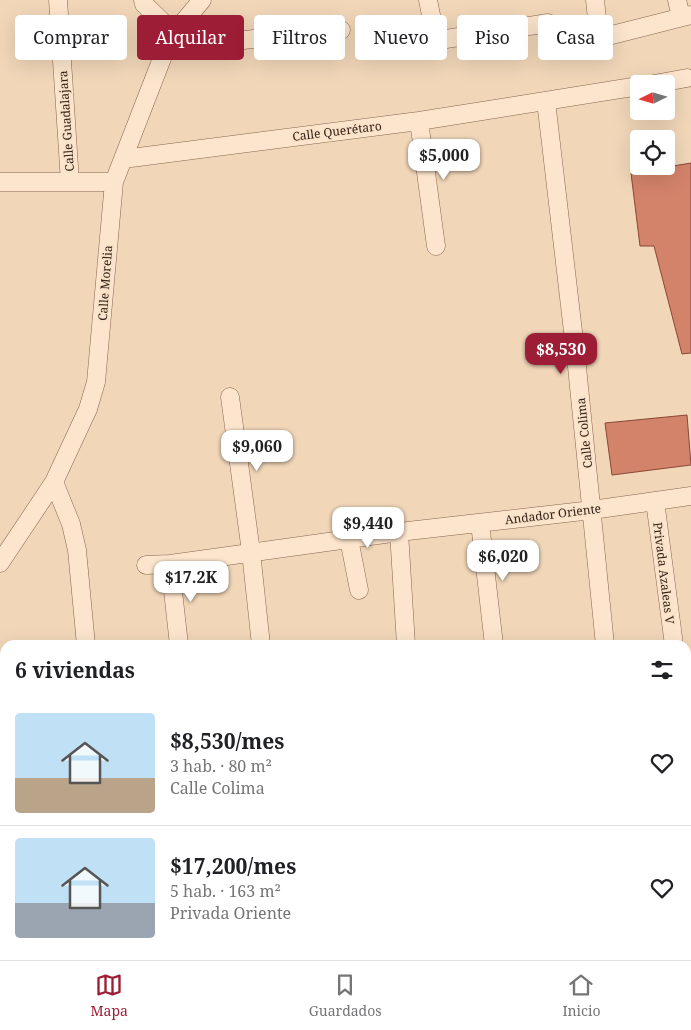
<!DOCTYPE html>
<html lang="es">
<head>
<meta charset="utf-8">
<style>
  :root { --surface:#fff; --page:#f6f6f6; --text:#202124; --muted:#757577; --line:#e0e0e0; --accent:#9c1d35 }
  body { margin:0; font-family:"Noto Serif",serif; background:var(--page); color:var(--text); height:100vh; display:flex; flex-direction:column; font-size:19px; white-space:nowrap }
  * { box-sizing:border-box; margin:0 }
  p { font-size:16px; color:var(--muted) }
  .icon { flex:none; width:28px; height:28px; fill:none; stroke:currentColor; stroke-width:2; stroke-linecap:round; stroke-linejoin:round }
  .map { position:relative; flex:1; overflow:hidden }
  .side { position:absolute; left:0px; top:640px; width:691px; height:320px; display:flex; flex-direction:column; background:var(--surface); border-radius:15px 15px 0 0; box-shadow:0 5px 20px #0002 }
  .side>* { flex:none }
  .top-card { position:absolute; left:15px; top:15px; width:661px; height:45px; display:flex; gap:10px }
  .needle { width:32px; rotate:265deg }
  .controls { position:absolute; left:630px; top:75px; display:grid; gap:10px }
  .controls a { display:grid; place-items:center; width:45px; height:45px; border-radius:5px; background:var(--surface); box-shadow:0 5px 20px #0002; font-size:25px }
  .price { position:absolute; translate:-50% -42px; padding:0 11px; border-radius:10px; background:#fff; color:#222; font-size:16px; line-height:32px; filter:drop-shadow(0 1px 2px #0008) }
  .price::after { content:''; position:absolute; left:50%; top:30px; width:15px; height:11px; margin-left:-8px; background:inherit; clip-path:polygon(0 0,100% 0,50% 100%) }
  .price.on { background:var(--accent); color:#fff }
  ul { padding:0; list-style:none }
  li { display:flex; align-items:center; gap:15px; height:125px; padding:0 15px }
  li+li { border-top:1px solid var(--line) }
  li span { display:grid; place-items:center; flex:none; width:140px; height:100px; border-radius:5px; color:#555 }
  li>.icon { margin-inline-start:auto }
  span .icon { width:60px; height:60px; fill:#fffc; stroke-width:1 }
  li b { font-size:21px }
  h2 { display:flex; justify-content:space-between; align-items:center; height:60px; padding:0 15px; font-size:21px }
  .chip { padding:0 18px; border-radius:5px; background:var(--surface); box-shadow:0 5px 20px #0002; font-size:18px; line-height:45px }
  .chip.on { background:var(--accent); color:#fff }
  .menu { display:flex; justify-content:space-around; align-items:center; height:70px; border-top:1px solid var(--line); background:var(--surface); font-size:14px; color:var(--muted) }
  .menu a { display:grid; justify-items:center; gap:2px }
  .menu .on { color:var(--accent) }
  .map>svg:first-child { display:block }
  .building { fill:#d3836a; stroke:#894836 }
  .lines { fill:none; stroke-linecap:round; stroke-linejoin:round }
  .minor-casing { stroke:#886552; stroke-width:19 }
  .minor { stroke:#fce5cc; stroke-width:18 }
  .labels { text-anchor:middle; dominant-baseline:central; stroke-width:4; stroke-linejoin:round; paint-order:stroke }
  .street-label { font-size:12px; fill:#362219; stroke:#f8e2c8 }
</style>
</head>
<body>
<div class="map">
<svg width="691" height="960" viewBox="0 0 691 960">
  <rect width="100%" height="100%" fill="#f1d6b8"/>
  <path class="building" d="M691,163V353L682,354L654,246H640L631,173Z
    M687,415L691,465L612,475L605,423Z"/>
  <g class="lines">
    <defs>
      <path id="minor" d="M58,0L70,182
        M143,0L144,4L174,33
        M428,0L434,30L438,36L446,39L548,23
        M595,0L598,28L603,33L612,35L691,15
        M677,0L681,17
        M166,48L341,30
        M654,84L687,78
        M546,101L576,357L605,645
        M419,121L436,246
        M123,159L419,121L639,86
        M0,182H114
        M230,397L251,552L261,645
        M54,482L71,524L77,550L86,645
        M655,501L674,645
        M480,523L494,645
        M399,532L406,645
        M349,539L359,590
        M0,563L54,482L88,409L96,382L114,182L166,48L174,33L202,0
        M170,564L179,645
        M146,565L170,564L399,532L592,510L691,496
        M0,762H5
        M118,955V960
        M182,955L183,960
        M289,955V960
        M629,955V960
        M435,960L574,958L616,955"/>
    </defs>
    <use href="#minor" class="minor-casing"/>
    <use href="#minor" class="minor"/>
  </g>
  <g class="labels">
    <g class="street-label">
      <text transform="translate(66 121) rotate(-94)">Calle Guadalajara</text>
      <text transform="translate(337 131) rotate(-7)">Calle Querétaro</text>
      <text transform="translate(105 283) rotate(-86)">Calle Morelia</text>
      <text transform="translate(584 433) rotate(-96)">Calle Colima</text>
      <text transform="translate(553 514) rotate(-7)">Andador Oriente</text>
      <text transform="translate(664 573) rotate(83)">Privada Azaleas V</text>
    </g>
  </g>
</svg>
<div class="controls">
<a><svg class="needle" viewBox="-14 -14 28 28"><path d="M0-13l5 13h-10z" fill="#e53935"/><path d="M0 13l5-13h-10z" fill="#757577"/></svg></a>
<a><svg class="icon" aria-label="locate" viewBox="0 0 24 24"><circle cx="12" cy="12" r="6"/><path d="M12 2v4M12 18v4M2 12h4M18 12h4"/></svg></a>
</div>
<b class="price" style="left:444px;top:181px">$5,000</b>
<b class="price on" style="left:561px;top:375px">$8,530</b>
<b class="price" style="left:257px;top:472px">$9,060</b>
<b class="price" style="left:368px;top:549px">$9,440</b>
<b class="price" style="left:503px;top:582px">$6,020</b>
<b class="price" style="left:191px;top:603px">$17.2K</b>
<div class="top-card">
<a class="chip">Comprar</a>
<a class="chip on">Alquilar</a>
<a class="chip">Filtros</a>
<a class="chip">Nuevo</a>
<a class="chip">Piso</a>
<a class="chip">Casa</a>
</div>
<section class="side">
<h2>6 viviendas<svg class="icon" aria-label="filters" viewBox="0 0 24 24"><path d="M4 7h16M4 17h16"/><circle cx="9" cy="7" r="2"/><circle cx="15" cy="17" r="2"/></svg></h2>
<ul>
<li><span style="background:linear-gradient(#bfe0f5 65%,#b9a48a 0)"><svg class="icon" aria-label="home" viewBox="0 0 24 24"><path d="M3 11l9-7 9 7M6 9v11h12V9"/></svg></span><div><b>$8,530/mes</b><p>3 hab. · 80 m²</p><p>Calle Colima</p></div><svg class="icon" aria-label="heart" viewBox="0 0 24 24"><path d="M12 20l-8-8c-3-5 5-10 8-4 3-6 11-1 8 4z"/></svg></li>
<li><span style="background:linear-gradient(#bfe0f5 65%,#9aa5b1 0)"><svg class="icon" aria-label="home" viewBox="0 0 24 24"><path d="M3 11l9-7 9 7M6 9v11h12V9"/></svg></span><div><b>$17,200/mes</b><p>5 hab. · 163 m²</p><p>Privada Oriente</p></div><svg class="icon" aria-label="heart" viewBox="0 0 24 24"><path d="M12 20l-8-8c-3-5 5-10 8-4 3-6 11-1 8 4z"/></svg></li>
</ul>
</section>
</div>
<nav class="menu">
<a class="on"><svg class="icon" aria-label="map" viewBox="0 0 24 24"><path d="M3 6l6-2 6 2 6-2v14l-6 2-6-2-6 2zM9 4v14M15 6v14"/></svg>Mapa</a>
<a><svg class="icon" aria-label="saved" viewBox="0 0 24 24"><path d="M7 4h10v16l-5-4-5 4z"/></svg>Guardados</a>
<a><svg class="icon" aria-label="home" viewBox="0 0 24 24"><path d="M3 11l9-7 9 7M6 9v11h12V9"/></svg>Inicio</a>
</nav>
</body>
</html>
